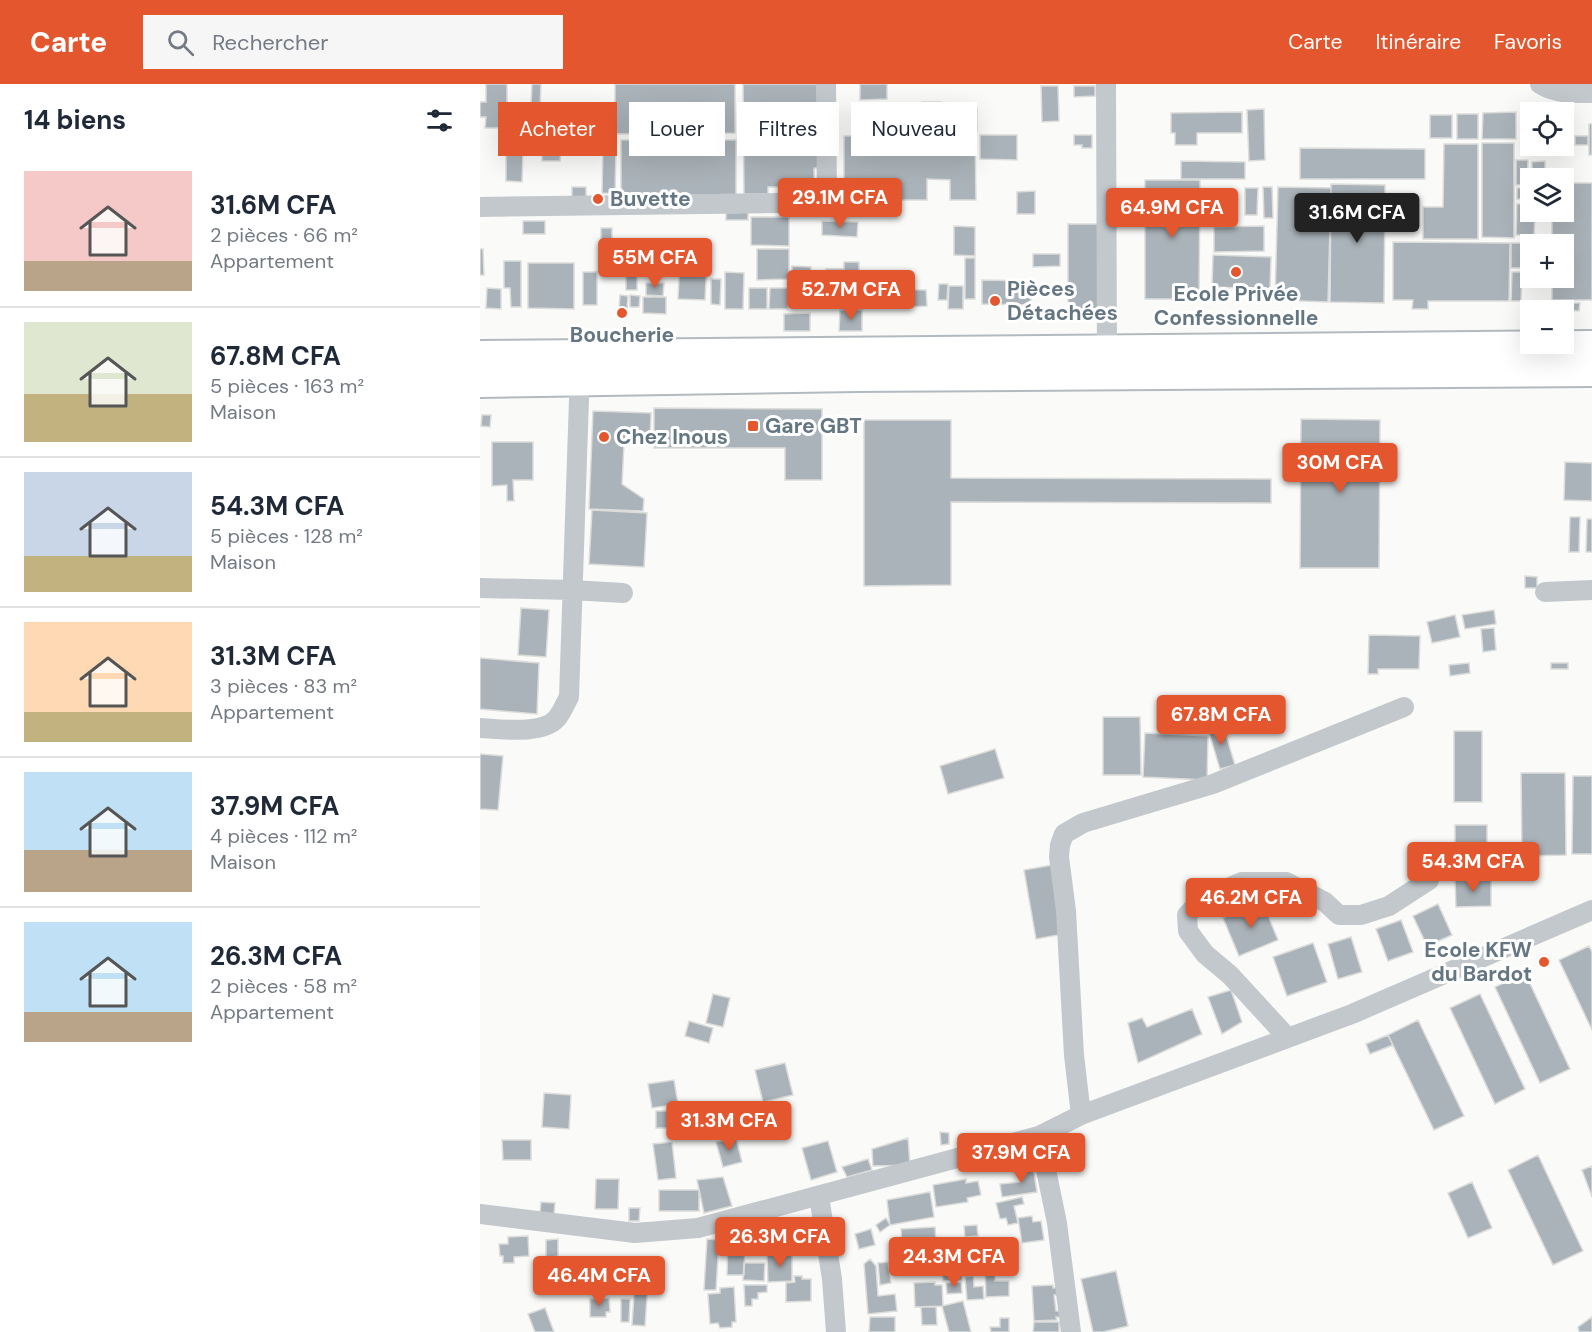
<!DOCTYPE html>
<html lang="fr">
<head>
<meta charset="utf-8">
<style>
  :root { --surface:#fff; --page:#f6f6f7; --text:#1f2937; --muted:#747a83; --line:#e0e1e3; --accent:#e4572e }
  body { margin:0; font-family:"DM Sans",sans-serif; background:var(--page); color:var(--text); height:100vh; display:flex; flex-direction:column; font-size:22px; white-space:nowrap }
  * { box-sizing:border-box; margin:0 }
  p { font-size:20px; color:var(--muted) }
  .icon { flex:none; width:33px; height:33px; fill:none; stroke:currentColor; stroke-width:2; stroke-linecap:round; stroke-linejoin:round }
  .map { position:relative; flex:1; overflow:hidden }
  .panel { display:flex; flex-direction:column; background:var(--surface); width:480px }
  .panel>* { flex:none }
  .banner { position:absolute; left:18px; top:18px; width:570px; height:54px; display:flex; gap:12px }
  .controls { position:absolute; left:1040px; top:18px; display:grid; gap:12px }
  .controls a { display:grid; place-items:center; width:54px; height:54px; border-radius:0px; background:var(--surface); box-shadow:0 6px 24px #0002; font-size:30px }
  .price { position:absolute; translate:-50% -51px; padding:0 14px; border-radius:6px; background:var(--accent); color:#fff; font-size:20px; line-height:39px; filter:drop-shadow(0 2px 3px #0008) }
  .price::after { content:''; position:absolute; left:50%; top:36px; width:18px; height:14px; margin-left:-9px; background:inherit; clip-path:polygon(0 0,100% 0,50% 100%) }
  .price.active { background:#222; color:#fff }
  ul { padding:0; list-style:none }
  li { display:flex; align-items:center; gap:18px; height:150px; padding:0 24px }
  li+li { border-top:2px solid var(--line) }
  li span { display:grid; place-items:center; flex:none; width:168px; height:120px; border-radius:0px; color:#555 }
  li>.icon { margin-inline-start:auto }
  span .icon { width:72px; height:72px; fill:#fffc; stroke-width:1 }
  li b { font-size:26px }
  h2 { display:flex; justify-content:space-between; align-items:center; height:72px; padding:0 24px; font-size:26px }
  .pill { padding:0 21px; border-radius:0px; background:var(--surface); box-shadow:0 6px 24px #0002; font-size:21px; line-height:54px }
  .pill.active { background:var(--accent); color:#fff }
  header { display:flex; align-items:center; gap:36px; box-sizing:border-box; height:84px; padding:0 30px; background:var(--accent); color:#fff }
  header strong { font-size:28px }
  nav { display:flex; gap:33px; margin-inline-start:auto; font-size:21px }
  .search { width:420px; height:54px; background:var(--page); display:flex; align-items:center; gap:15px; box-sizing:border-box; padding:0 21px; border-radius:0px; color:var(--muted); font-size:22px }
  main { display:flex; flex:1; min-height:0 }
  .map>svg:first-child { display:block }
  .building { fill:#aab3b9; stroke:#dcdcda; stroke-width:1.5 }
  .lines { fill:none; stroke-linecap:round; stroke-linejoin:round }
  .secondary-casing { stroke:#b3babf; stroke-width:32 }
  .minor { stroke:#c3c8cc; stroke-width:20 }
  .secondary { stroke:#fff; stroke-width:28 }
  .poi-dot { fill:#e4572e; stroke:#fff; stroke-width:2 }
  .labels { text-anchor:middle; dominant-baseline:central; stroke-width:6; stroke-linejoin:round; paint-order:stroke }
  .poi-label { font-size:21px; font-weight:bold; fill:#657683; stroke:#fff; text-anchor:start }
</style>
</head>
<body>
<header>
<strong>Carte</strong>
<div class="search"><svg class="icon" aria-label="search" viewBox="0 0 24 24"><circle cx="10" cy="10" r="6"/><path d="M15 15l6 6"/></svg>Rechercher</div>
<nav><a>Carte</a><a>Itinéraire</a><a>Favoris</a></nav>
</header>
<main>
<section class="panel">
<h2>14 biens<svg class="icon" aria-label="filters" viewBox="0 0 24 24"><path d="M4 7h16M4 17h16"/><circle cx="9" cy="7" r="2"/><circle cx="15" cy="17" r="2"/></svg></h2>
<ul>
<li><span style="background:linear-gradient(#f6c9c9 75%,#b9a48a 0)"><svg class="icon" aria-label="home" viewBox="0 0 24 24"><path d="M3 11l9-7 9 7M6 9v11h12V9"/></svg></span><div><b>31.6M CFA</b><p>2 pièces · 66 m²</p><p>Appartement</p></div></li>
<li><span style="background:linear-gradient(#dfe7d0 60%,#c2b280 0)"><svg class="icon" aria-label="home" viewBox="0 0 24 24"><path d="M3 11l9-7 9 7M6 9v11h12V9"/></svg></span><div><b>67.8M CFA</b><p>5 pièces · 163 m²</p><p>Maison</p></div></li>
<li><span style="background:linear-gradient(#c9d6e8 70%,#c2b280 0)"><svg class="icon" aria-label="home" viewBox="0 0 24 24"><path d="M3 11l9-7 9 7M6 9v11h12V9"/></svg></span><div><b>54.3M CFA</b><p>5 pièces · 128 m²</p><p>Maison</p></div></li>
<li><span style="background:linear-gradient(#ffd9b3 75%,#c2b280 0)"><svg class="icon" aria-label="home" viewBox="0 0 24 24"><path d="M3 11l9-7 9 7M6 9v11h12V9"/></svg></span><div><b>31.3M CFA</b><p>3 pièces · 83 m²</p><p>Appartement</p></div></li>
<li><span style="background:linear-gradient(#bfe0f5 65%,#b9a48a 0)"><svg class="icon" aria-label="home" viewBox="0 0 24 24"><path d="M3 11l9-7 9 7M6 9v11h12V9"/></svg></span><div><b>37.9M CFA</b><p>4 pièces · 112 m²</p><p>Maison</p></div></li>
<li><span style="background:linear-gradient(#bfe0f5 75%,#b9a48a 0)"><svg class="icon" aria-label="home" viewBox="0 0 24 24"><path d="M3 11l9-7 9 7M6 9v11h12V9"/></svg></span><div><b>26.3M CFA</b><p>2 pièces · 58 m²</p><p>Appartement</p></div></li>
</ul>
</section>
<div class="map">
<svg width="1112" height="1248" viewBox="0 0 1112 1248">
  <rect width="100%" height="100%" fill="#fafaf8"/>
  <path class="building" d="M6,0H27V44H5L6,33H0V18H6Z
    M52,0H61L60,22H51Z
    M135,0H255V49L135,50Z
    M263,0H337L341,84H334V113L303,114V103H288V110H264Z
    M380,0H407V15L380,16Z
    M561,2H578L579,37L562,38Z
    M594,2H615V12L594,13Z
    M442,18H461V43H442Z
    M478,23L497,24V47H477Z
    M784,25L785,76L769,77L767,26Z
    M762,28V49H717V61H695V49H691V29Z
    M1036,28V55H1002L1003,29Z
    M977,30H998V55H977Z
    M950,31H972V54H950Z
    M1109,40H1112V71H1109Z
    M495,51L496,116H470V96L447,95V116H413V101H395L396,117H378V106H364V52Z
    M500,51H537V76L500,75Z
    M594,51H612V64H602V61H594Z
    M1095,52H1108V61H1095Z
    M141,56H256V111H141Z
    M1002,59H1034V154L1002,153Z
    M964,60H998V155H943V123H963Z
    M123,62H136L135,110L122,109Z
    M62,64L81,65L80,77H62Z
    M820,64L945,65V95H820Z
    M26,66H43L42,98L26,97Z
    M1036,76H1048L1047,101H1036Z
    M701,77L765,78V95H701Z
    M1065,77V85L1052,86V78Z
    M665,96H720L719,215H665Z
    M1083,99H1112V216H1072V194H1083V160H1072V128H1083Z
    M851,100L905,101L904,219L850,218Z
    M92,103H106V116L92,115Z
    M783,103H792L793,134H784Z
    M798,103L851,104L848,218L795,216Z
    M765,104H778L777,131H765Z
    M1037,104H1050V115H1037Z
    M555,107V130H537V108Z
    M1037,120H1050V128H1055L1054,151H1036Z
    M268,128V136H246V129Z
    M271,133H309V162L271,161Z
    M43,137H65V150H43Z
    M342,137L378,138L377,153L342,151Z
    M588,140H622L621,225H588Z
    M474,142L495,143V172L474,171Z
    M784,142V167L734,168V143Z
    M121,144H132V162H121Z
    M913,158L1030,159L1029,217H948V225H932L933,216H913Z
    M1031,159H1042V184H1031Z
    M0,165H3L4,191H0Z
    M146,165H157V206H146Z
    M277,165H309V195L277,196Z
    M553,170H580V182L553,183Z
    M733,171L791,173L790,205L732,203Z
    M200,174L227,176L225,216L198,215Z
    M485,174H495V215H485Z
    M24,177H41V223H31L30,204H24Z
    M364,178H379V222H369V214L346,215V185H364Z
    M48,179H94V225L48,224Z
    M312,182L331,183L330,196L312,195Z
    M103,188H117V221H103Z
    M245,188L264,189L263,225H245Z
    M1032,188H1042L1041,217H1031Z
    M231,195H241L240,221L231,220Z
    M502,196L551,197V221L502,220Z
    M166,199H184L183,212L166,211Z
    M334,200H341V219H334Z
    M459,200H468L467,216H458Z
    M404,201H422V212L404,211Z
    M312,202H331V216H312Z
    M386,202H396V220L386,219Z
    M469,202H483V225H468Z
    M7,204L21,205V225L6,224Z
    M269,204H287V225H269Z
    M290,204H309L308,225H289Z
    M429,206H446L447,222L429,223Z
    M140,211L148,212L147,226H139Z
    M150,211L160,212L159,223H150Z
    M163,213H186V230L163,229Z
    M1080,219H1100L1099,227L1080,226Z
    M360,226H382V247H359Z
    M330,229V247H304V230Z
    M174,324L342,325V396H305V364H174Z
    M113,327L171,329L170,361L144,360L142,400L164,415L163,427L109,425Z
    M2,331H11L10,343L1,342Z
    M821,335L900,336L899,484H820Z
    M384,336H471V394L791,395V419L471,418V501L384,502Z
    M12,358H53V396H33L34,417H27V401L12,402Z
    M1085,378L1112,379V417L1084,416Z
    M112,426L167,429L164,483L109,480Z
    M1090,433H1100L1099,468H1089Z
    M1107,435H1112V468H1106Z
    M1045,492L1057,493V504H1045Z
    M41,524L69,526L66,573L38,571Z
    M1014,526L1016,540L985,545L982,531Z
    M975,531L980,553L952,559L947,538Z
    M1014,544L1016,566L1003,568L1001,545Z
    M889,551L940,552L939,585H898V590H888Z
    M0,574L59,579L57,630L0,625Z
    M989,579L990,589L970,592L969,581Z
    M1071,579H1088V585H1071Z
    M623,633H660L661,691H623Z
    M742,638L755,681L740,685L727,642Z
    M974,647H1002V718H974Z
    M665,649L728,652L727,696L663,693Z
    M515,665L524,694L468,710L460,682Z
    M0,670L23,672L18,726L0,725Z
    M1041,689H1085L1086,771L1042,772Z
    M1093,692H1112V770H1092Z
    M975,741H1007V780H975Z
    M572,781L584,850L556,855L544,786Z
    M975,795H1011V822L976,823Z
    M782,817L798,856L759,872L743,834Z
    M958,820L972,851L947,862L933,832Z
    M921,836L933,868L908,877L896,845Z
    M871,853L882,888L858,895L848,860Z
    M833,859L847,898L807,912L793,873Z
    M1109,862L1112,868V946L1079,876Z
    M1045,889L1090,985L1060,999L1015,903Z
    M751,906L762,938L742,950L728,913Z
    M233,910L250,914L243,943L226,939Z
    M1000,910L1045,1005L1015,1020L970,924Z
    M712,925L722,950L658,979L648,939L662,934L667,943Z
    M938,936L984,1032L954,1046L908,951Z
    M209,937L233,944L229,959L205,952Z
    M908,951L913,961L890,970L886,960Z
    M305,979L313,1011L283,1018L275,986Z
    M194,996L198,1020L172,1024L168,1000Z
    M64,1009L91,1011L89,1045L62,1043Z
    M176,1027H194V1044H176Z
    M252,1036L255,1051L235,1055L232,1041Z
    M460,1048L469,1049V1060L461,1061Z
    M494,1053L495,1061L479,1065L477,1059Z
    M256,1054L262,1078L243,1083L236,1058Z
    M428,1054L430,1081L393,1082L392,1065Z
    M22,1056H51V1076H23Z
    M348,1057L357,1088L331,1096L322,1064Z
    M192,1058L196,1094L178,1096L173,1060Z
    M1058,1071L1103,1167L1073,1181L1028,1086Z
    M388,1075L392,1086L367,1093L362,1083Z
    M1112,1082V1113L1102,1086Z
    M553,1083L557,1108L522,1113L520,1100L540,1098L538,1085Z
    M243,1093L252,1122L224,1129L217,1096Z
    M116,1095H139L138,1125H115Z
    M486,1095V1099L498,1097L501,1111L487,1114L488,1118L456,1123L453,1101Z
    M992,1098L1012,1144L988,1154L968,1109Z
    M179,1106H219V1127H179Z
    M450,1108L454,1133L410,1141L407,1116Z
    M542,1113L544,1120L534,1122L538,1139L528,1141L526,1134L520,1135L516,1119Z
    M61,1118L75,1119L74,1130L60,1129Z
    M149,1124H160L159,1137H149Z
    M552,1132L553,1138L561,1137L564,1156L542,1159L538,1134Z
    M406,1134L410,1141L400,1148L396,1141Z
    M497,1141L498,1152L485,1153L484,1142Z
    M455,1143L457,1178L423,1180L421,1145Z
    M391,1145L395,1161L379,1165L375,1150Z
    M248,1151H265L264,1191H247Z
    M48,1152L49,1172L34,1173V1179H23V1172H20L19,1160H28V1153Z
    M78,1155V1172L66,1175V1156Z
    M227,1155L239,1156L236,1206H224Z
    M475,1163L476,1178L480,1177L482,1196L463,1197L460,1165Z
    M287,1171H312V1197L288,1198Z
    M390,1175L396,1182L398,1212L415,1210L417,1227L388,1230L384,1180Z
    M72,1176H87V1189L72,1188Z
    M408,1178L411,1199L400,1201L398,1179Z
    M264,1179H285L284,1197L263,1196Z
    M529,1181V1190H515V1197H529V1212L506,1213L505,1182Z
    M156,1182L169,1183L165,1242L152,1241Z
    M636,1187L648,1242L623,1248H613L601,1195Z
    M314,1192H322V1195H331V1217L306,1218V1199L315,1198Z
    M493,1192L494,1203L503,1202L504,1215L487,1216L485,1193Z
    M113,1195L132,1196V1205L122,1204L121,1209H112Z
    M455,1198V1201H462L463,1222L435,1223L434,1199Z
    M481,1198L482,1209L467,1210L466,1199Z
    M264,1201H287V1208L278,1209V1215H272V1222H265Z
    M573,1201V1204H579L580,1211H574L576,1227H580V1233H576L577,1236L554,1237L552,1202Z
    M254,1203L256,1238H252V1243L240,1244L238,1239L230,1240L228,1210L240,1209V1204Z
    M129,1214L130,1228H126V1233H110V1215Z
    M141,1215H150L149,1238H141Z
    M483,1217L491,1248H469L462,1222Z
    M441,1223H456L457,1241H442Z
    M65,1224L74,1248H55L48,1230Z
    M390,1233H415V1248H389Z
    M1112,1233V1248H1099L1098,1243Z
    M520,1234H529V1248H511L510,1243H520Z
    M554,1238H579V1248H553Z"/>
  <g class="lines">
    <defs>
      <path id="secondary" d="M0,271L1112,261
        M0,299L376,293L1112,288"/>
    </defs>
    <use href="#secondary" class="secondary-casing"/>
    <path class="minor" d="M346,0L347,119
      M626,0L627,276
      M1060,0C1075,10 1094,9 1112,9
      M0,123L368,118
      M0,504L92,506L143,509
      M1065,508L1112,506
      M0,644C20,645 64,651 77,634C82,628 85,620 89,613L100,285
      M808,954L750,891L725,870L708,847L707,831L721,816L762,798H806L845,818L859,831H881L909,822L949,796
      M601,1031L594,971L586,827L579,773L580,761L584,750L603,739L733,700L924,623
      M559,1052L577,1139L591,1248
      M339,1112L352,1195L356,1248
      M0,1130L155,1149L218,1144L559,1052L601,1031L872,930L1112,826"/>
    <use href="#secondary" class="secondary"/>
  </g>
  <g class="poi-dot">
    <circle cx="118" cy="115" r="6"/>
    <circle cx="756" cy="188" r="6"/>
    <circle cx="515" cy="217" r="6"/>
    <circle cx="142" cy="229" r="6"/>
    <rect x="267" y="336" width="12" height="12" rx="3"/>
    <circle cx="124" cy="353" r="6"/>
    <circle cx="1064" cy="878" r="6"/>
  </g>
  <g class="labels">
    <g class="poi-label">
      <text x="130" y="115">Buvette</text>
      <text x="527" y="205">Pièces<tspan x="527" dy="24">Détachées</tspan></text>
      <text x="756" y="210" text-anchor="middle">Ecole Privée<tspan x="756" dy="24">Confessionnelle</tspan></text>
      <text x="142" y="251" text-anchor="middle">Boucherie</text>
      <text x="285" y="342">Gare GBT</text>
      <text x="136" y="353">Chez Inous</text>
      <text x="1052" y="866" text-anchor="end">Ecole KFW<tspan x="1052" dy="24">du Bardot</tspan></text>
    </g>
  </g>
</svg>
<div class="controls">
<a><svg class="icon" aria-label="locate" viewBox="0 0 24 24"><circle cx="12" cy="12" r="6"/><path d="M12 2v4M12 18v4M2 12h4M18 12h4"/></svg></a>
<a><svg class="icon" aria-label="layers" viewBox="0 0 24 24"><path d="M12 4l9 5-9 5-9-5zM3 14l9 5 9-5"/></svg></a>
<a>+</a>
<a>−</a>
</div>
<b class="price" style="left:360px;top:145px">29.1M CFA</b>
<b class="price" style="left:692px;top:155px">64.9M CFA</b>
<b class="price active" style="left:877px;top:160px">31.6M CFA</b>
<b class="price" style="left:175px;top:205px">55M CFA</b>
<b class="price" style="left:371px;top:237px">52.7M CFA</b>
<b class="price" style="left:860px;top:410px">30M CFA</b>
<b class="price" style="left:741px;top:662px">67.8M CFA</b>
<b class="price" style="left:993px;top:809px">54.3M CFA</b>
<b class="price" style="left:771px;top:845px">46.2M CFA</b>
<b class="price" style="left:249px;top:1068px">31.3M CFA</b>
<b class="price" style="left:541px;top:1100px">37.9M CFA</b>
<b class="price" style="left:300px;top:1184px">26.3M CFA</b>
<b class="price" style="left:474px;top:1204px">24.3M CFA</b>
<b class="price" style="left:119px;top:1223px">46.4M CFA</b>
<div class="banner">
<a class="pill active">Acheter</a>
<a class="pill">Louer</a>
<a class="pill">Filtres</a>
<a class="pill">Nouveau</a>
</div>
</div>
</main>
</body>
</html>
